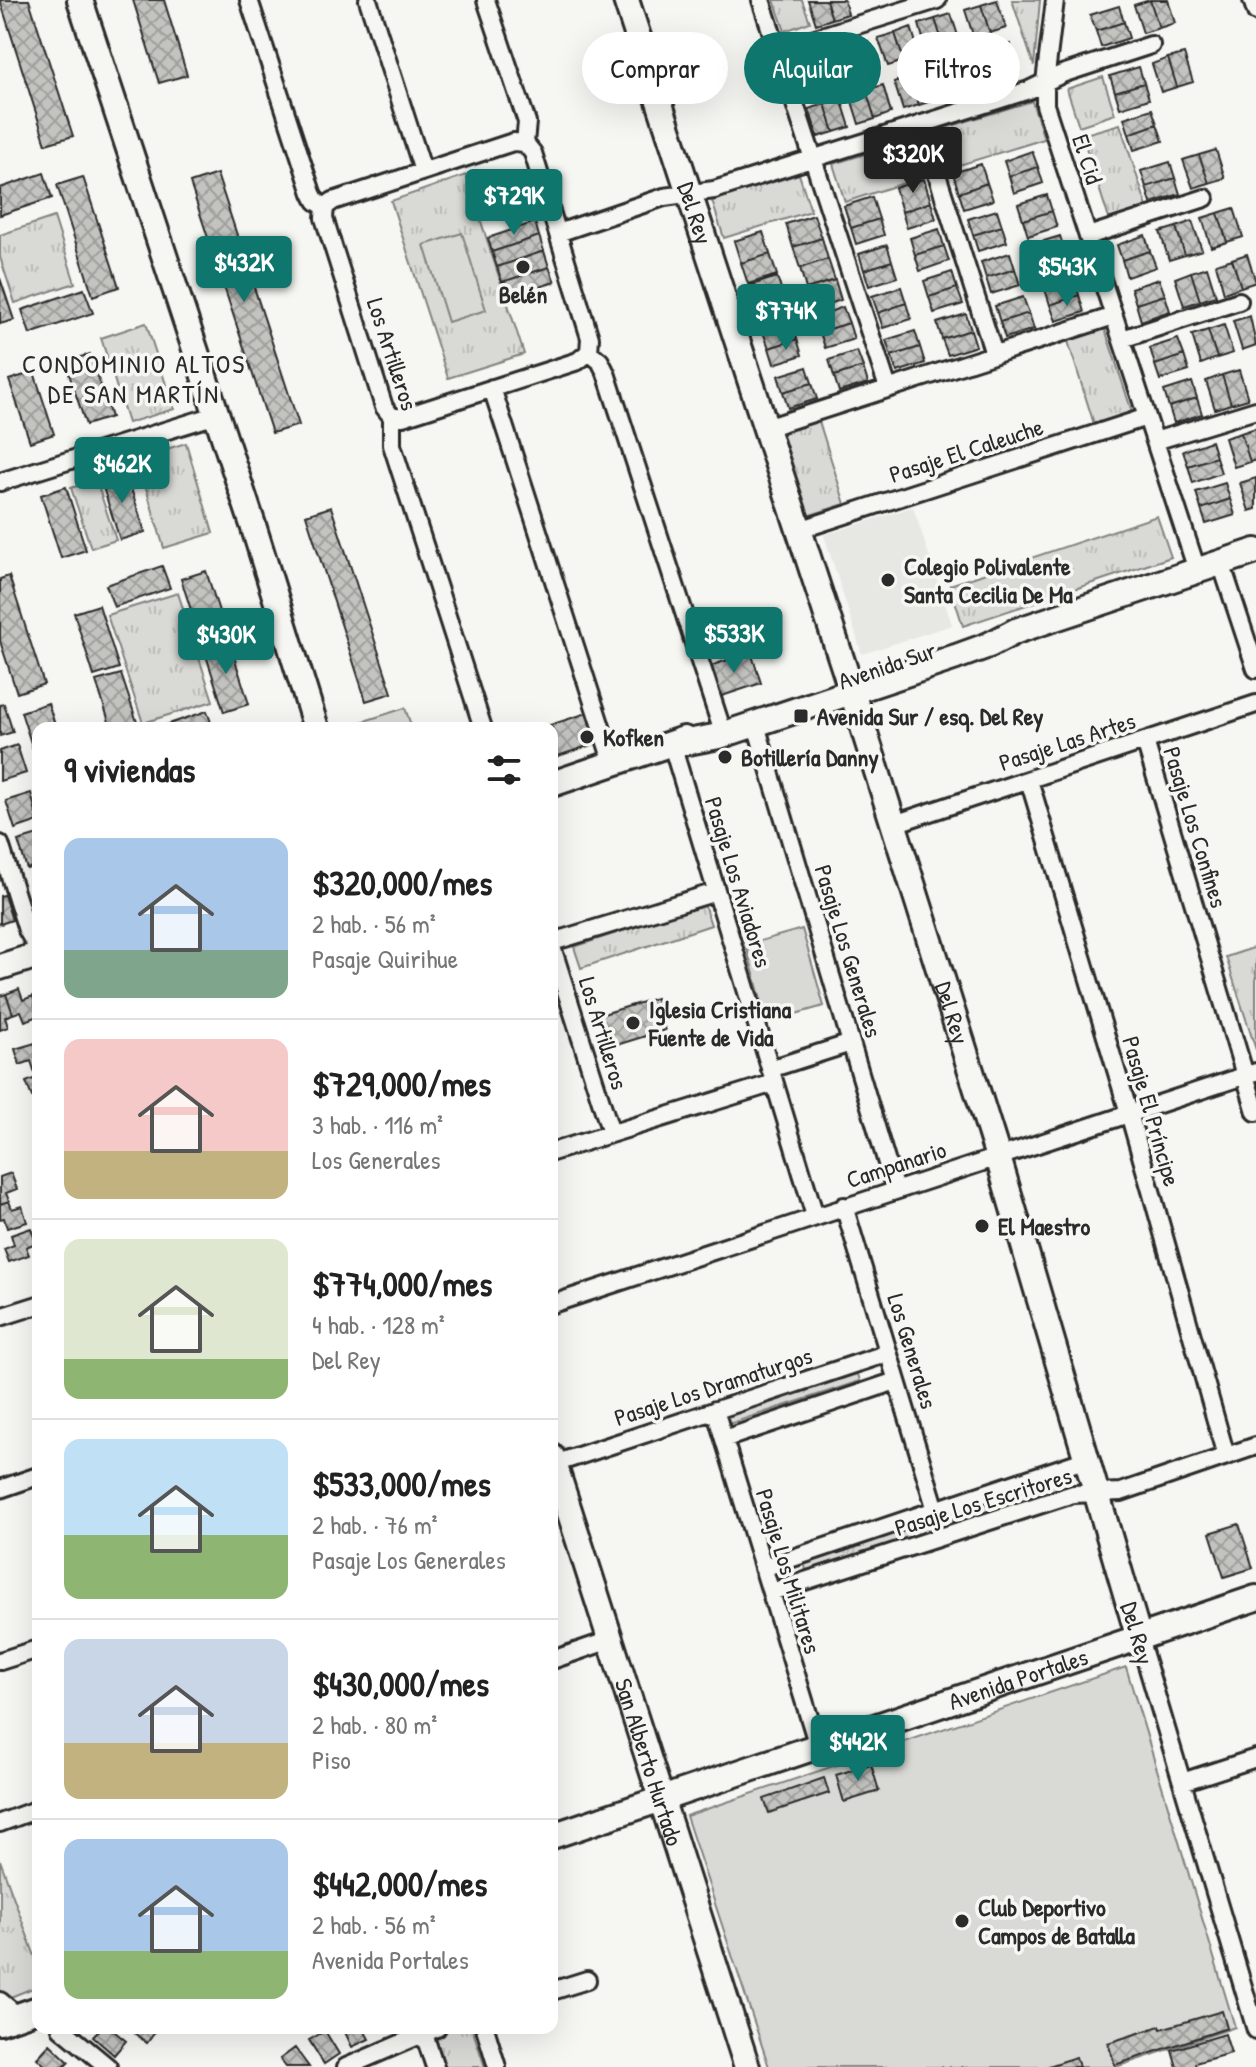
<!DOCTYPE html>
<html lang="es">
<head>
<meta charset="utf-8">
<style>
  :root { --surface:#fff; --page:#f2f2f2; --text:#222; --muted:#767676; --line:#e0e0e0; --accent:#0f766e }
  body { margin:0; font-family:"Patrick Hand",sans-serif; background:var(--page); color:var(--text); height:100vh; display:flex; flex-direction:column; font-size:30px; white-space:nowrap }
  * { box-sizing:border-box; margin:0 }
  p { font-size:26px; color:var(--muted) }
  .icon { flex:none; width:44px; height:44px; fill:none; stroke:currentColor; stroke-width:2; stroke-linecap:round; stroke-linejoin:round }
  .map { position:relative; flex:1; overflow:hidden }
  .drawer { position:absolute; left:32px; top:722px; width:526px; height:1312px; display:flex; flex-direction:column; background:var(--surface); border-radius:16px; box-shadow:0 8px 32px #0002 }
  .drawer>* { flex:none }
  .hud { position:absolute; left:582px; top:32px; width:554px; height:72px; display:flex; gap:16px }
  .price { position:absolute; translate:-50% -68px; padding:0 18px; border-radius:8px; background:var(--accent); color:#fff; font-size:26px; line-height:52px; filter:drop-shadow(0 2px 4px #0008) }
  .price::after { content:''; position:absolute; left:50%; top:48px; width:24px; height:18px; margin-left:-12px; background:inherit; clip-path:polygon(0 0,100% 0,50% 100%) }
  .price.selected { background:#222; color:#fff }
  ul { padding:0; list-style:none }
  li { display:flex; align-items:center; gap:24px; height:200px; padding:0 32px }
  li+li { border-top:2px solid var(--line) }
  li span { display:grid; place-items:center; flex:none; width:224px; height:160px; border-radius:16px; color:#555 }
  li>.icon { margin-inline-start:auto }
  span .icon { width:96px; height:96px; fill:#fffc; stroke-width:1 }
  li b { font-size:34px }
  h2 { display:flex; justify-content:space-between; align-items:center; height:96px; padding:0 32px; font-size:34px }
  .tag { padding:0 28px; border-radius:36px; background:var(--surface); box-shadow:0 8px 32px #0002; font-size:28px; line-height:72px }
  .tag.selected { background:var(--accent); color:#fff }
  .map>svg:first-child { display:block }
  .built { fill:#e7e7e3 }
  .grass { fill:url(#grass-tufts); stroke:#828280; stroke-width:2 }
  .garden { fill:#d9d9d5; stroke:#828280; stroke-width:2 }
  .building { fill:url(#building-cross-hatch); stroke:#2b2b2b; stroke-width:2 }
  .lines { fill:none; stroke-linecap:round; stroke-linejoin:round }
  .street-casing { stroke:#2b2b2b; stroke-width:22 }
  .secondary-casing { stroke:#2b2b2b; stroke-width:30 }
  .street { stroke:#f6f6f2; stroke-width:16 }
  .secondary { stroke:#f6f6f2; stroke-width:24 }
  .poi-dot { fill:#2b2b2b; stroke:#f6f6f2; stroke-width:3 }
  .labels { text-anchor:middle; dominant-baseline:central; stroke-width:7; stroke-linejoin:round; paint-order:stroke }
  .street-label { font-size:24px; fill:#2b2b2b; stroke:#f6f6f2 }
  .poi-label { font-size:24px; font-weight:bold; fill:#2b2b2b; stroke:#f6f6f2; text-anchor:start }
  .neighbourhood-label { font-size:26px; letter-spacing:2px; fill:#2b2b2b; stroke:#f6f6f2 }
</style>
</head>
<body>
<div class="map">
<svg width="1256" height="2067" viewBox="0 0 1256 2067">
  <defs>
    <pattern id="grass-tufts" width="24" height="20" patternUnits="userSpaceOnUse" patternTransform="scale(2)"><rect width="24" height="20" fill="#d9d9d5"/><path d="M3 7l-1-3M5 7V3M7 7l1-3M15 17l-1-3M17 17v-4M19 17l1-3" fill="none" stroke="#babab7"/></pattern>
    <pattern id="building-cross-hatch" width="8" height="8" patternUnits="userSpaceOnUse" patternTransform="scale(2)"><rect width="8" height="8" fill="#c3c3c0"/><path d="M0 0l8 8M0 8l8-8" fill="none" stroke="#9f9f9c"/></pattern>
  </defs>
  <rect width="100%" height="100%" fill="#f6f6f2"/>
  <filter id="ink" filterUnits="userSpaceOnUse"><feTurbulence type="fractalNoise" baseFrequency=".0125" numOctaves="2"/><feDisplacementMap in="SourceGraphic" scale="16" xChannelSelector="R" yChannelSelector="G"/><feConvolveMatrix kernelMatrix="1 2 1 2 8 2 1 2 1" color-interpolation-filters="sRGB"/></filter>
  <g filter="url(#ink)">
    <path class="built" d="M913,507L952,625L862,654L824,535Z"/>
    <path class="grass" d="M774,0H802L810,22L785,31Z
      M1012,0H1040L1034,66Z
      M1103,77L1115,114L1079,126L1067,89Z
      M1032,101L1044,139L956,166L945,128Z
      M1120,124L1148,210L1110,222L1082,135Z
      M920,137L932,174L845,202L833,164Z
      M799,174L811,211L724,238L712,201Z
      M466,175L524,354L448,378L391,201Z
      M54,217L75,283L15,303L0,257V235Z
      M146,323L174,409L128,423L101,338Z
      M1104,326L1132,412L1094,424L1067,338Z
      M818,418L845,504L807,516L780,430Z
      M186,443L213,533L164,548L137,458Z
      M96,480L116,540L91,548L71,488Z
      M1157,516L1171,557L963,626L950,585Z
      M178,593L213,701L143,723L107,615Z
      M405,708L412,728H356L355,724Z
      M704,904L711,925L581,968L574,947Z
      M1256,947V1050L1226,957Z
      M856,1367L860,1381L729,1424L724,1410Z
      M1062,1475L1066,1489L955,1525L950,1511Z
      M927,1517L932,1532L807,1572L802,1558Z
      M0,1860L38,1965V1986L8,1998L0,1991Z
      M432,2028H472L485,2067H445Z"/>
    <path class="garden" d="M462,233L486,310L448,322L424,245Z
      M802,929L824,1006L767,1022L746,945Z
      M1126,1667L1235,2027L1116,2067H769L686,1816Z"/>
    <path class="building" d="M0,0H29L73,136L46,144Z
      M133,0H164L187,75L159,83Z
      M808,0H826L832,19L816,24Z
      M826,0H844L848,14L832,19Z
      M997,0L1006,28L990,33L981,5Z
      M1150,0H1168L1175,23L1159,28Z
      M1150,0L1159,28L1143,33L1134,5Z
      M981,5L990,33L974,38L965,10Z
      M1119,6L1124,22L1096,31L1090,15Z
      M951,14L960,42L944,47L935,19Z
      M935,19L944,47L927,53L919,24Z
      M1124,22L1129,38L1101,47L1096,31Z
      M911,27L920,56L904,61L895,33Z
      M895,33L904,61L888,66L878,38Z
      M868,41L877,70L861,75L852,46Z
      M1010,44L1019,72L1003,78L994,49Z
      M852,46L861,75L845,80L836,51Z
      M994,49L1003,78L987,83L978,54Z
      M821,50L828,70L799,79L793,59Z
      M1184,54L1193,82L1177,87L1168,58Z
      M969,58L978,87L962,92L952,63Z
      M1168,58L1177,87L1161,92L1152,64Z
      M952,63L962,92L946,97L937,68Z
      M1139,67L1144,83L1115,92L1110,76Z
      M828,70L833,86L805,95L799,79Z
      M926,72L935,100L919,105L910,77Z
      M910,77L919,105L903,110L894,82Z
      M1144,83L1149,99L1120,108L1115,92Z
      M883,85L891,113L875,119L866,90Z
      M866,90L875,119L859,124L850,95Z
      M841,98L850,127L834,132L825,104Z
      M825,104L834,132L818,137L809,109Z
      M1152,109L1157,124L1129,134L1124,118Z
      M1157,124L1163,141L1134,150L1129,134Z
      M1216,150L1225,178L1209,183L1199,155Z
      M1032,151L1038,167L1009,176L1004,161Z
      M1199,155L1209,183L1193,188L1183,160Z
      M1170,162L1175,178L1146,187L1141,171Z
      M981,164L987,183L959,193L953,173Z
      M1038,167L1043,183L1014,193L1009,176Z
      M44,173L52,198L0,215V188Z
      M217,174L299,425L272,433L190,183Z
      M83,177L119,287L93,296L57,185Z
      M1175,178L1180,194L1151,203L1146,187Z
      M924,179L931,202L902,212L895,188Z
      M987,183L993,200L964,209L959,193Z
      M1047,195L1052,211L1023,220L1018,204Z
      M872,197L879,219L851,228L844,206Z
      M931,202L936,219L907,228L902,212Z
      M1234,208L1243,237L1227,242L1218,213Z
      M997,210L1002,226L973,235L968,219Z
      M1052,211L1057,227L1028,236L1023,220Z
      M1218,213L1227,242L1211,247L1202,218Z
      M814,215L822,238L793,247L786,224Z
      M879,219L884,235L856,244L851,228Z
      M1192,221L1202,250L1185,255L1176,227Z
      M535,222L539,236L492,252L488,238Z
      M1002,226L1007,242L978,251L973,235Z
      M1176,227L1185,255L1169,260L1160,232Z
      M939,229L944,246L915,255L910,238Z
      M763,232L770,254L741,263L734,241Z
      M1145,235L1150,251L1122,260L1117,245Z
      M539,236L544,251L497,267L492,252Z
      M1060,236L1065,252L1036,261L1031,245Z
      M822,238L828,259L800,268L793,247Z
      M887,245L892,261L864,270L859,254Z
      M944,246L949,261L920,271L915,255Z
      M544,251L549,267L502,282L497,267Z
      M1150,251L1156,267L1127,277L1122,260Z
      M1065,252L1070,268L1041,277L1036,261Z
      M1010,253L1015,269L986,278L981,262Z
      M770,254L777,275L748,284L741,263Z
      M1247,254L1256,282L1241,287L1232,259Z
      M828,259L835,280L806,289L800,268Z
      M1232,259L1241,287L1224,293L1216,264Z
      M892,261L897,277L869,286L864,270Z
      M549,267L555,282L507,297L502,282Z
      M1207,267L1216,296L1200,301L1191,272Z
      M1015,269L1020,285L991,294L986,278Z
      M952,272L957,288L929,297L924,281Z
      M1191,272L1200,301L1184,306L1175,278Z
      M777,277L784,297L755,306L749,286Z
      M0,278L14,320L0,324Z
      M1159,279L1165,295L1136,304L1131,288Z
      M835,280L841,300L813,310L806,289Z
      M1074,280L1079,295L1050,305L1045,289Z
      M901,287L906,303L878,313L872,296Z
      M957,288L963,304L934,313L929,297Z
      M84,289L93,313L30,334L22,310Z
      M1079,295L1084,312L1056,321L1050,305Z
      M1165,295L1170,311L1141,321L1136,304Z
      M784,297L789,313L760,322L755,306Z
      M1023,297L1029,313L1000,322L995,306Z
      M906,303L911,319L883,328L878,313Z
      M843,307L849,323L820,332L815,317Z
      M1029,313L1034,329L1005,338L1000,322Z
      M966,314L971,330L942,339L937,323Z
      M1250,316L1256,345L1242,350L1233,321Z
      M792,323L797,339L769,348L763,332Z
      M849,323L854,339L825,348L820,332Z
      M1224,325L1233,353L1217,358L1208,330Z
      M971,330L976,346L948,355L942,339Z
      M1208,330L1217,358L1201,364L1192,335Z
      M915,331L920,347L891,356L886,340Z
      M797,339L802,355L774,364L769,348Z
      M1178,339L1184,355L1155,365L1150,348Z
      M920,347L925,363L897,372L891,356Z
      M857,351L863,367L834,376L829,360Z
      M90,354L111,417L86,425L65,362Z
      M1184,355L1189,371L1160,380L1155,365Z
      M807,367L812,383L783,392L778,376Z
      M863,367L868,383L839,392L834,376Z
      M1239,370L1248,399L1231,404L1222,375Z
      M34,372L54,434L30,442L9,380Z
      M1222,375L1231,404L1215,409L1206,381Z
      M1192,382L1197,398L1169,407L1164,391Z
      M812,383L817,399L788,408L783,392Z
      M1197,398L1202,414L1174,423L1169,407Z
      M1256,428V460L1250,462L1241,433Z
      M1241,433L1250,462L1234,467L1225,438Z
      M1211,441L1216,457L1188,466L1183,451Z
      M1216,457L1221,473L1193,483L1188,466Z
      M125,470L145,532L120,540L100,478Z
      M1256,478V509L1249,511L1240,483Z
      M1225,483L1230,499L1201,509L1196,492Z
      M66,487L86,550L61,558L41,495Z
      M1230,499L1235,515L1206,524L1201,509Z
      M331,507L392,693L366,701L306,515Z
      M162,566L170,588L114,607L106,585Z
      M206,571L226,633L201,641L181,579Z
      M9,576L44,684L17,693L0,641V579Z
      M99,605L119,668L94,676L74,613Z
      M229,641L249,704L224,712L204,649Z
      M751,652L761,683L719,697L707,667Z
      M121,674L139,728H111L96,681Z
      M48,703L56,728H38V765L21,712Z
      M4,704L13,732L0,736V705Z
      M207,711L213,728H157Z
      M587,713L597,743L552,758V728H541Z
      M17,745L26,773L0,781V751Z
      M31,793L38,821L15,829L6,801Z
      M38,835V865L27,869L18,841Z
      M4,895L12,920L0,924V896Z
      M19,989L23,1000L33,996L38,1016L25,1021L21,1011L13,1014L6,994Z
      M6,994L13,1014L5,1017L8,1027L0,1030V996Z
      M656,998L665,1030L610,1047L600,1015Z
      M35,1043L38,1068L34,1070L31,1061L20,1065L15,1049Z
      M38,1068V1095L32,1097L26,1082L36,1078L34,1070Z
      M11,1173L17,1189L6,1193L9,1201L0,1204V1177Z
      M9,1201L12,1209L22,1206L27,1222L7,1228L4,1218L0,1219V1204Z
      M31,1228L36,1243L26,1247L29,1255L9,1262L4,1249L14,1245L11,1235Z
      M1239,1524L1253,1568L1224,1577L1210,1533Z
      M871,1764L879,1791L844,1802L836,1775Z
      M824,1778L829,1793L769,1813L764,1799Z
      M1222,2011L1227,2028L1115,2065L1108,2043L1160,2026L1161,2029Z
      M101,2028H110L126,2041L114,2055L93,2037Z
      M128,2028H158L147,2043Z
      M343,2028H363L369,2039L352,2047Z
      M325,2031L339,2054L324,2064L309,2040Z
      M1225,2034L1231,2053L1195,2063L1196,2067H1177L1172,2050Z
      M50,2044L69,2062L64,2067H47L37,2058Z
      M295,2048L309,2067H286L280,2059Z
      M1076,2057L1079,2067H1046Z"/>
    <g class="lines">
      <defs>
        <path id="street" d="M249,0L312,193L316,201L325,207
          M368,0L423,171
          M486,0L527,122L525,143
          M761,0L888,388
          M1055,0L1045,82V105L1197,570
          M1252,0L1256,12
          M777,50L937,0
          M921,124L994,354
          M525,143L533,153L590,338L589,352
          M325,207L324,218L384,407L392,417V445L483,728
          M325,207L333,201L513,142L525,143
          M558,233L664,197L714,190L1029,90L1062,74L1151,45
          M1088,236L1205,198
          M1122,339L1239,301
          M589,352L600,361L606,373L720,723
          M492,388L613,764
          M392,417H403L578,361L589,352
          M766,428L1114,316
          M1155,441L1256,410
          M0,482L216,415
          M799,530L1147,417
          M1221,563L1256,669
          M756,725L895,1190
          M1145,741L1256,1112
          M672,745L815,1216
          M1029,780L1129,1113L1226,1456
          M894,824L1256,704
          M0,844L27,930L38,949
          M552,942L716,892
          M552,947L611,1133
          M770,1069L851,1043
          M552,1152L774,1083
          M844,1206L936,1510
          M552,1304L1256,1072
          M0,1317L38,1305
          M715,1410L818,1746
          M724,1439L896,1381
          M554,1464L888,1353
          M0,1489L38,1476
          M763,1568L1087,1459
          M771,1592L1073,1494L1121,1492L1256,1446
          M1139,1638L1256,2030
          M552,1660L610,1640
          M0,1661L38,1649
          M1182,1782L1256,1758
          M0,1823L38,1809
          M552,1991L587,1980
          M0,2001L18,2016
          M61,2028L108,2067
          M422,2028L435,2067
          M485,2028L497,2067
          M346,2067L437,2028"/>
        <g id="secondary">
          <path d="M80,0L253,525L316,728"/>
          <path id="s1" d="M626,0L852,692L998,1157L1139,1638"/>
          <path d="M672,745L719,736L956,657L989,645L1016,631L1256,551"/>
          <path d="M552,784L684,739"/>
          <path d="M0,967L38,955"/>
          <path id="s2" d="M552,1457L747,2067"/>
          <path id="s3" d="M552,1836L1256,1598"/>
          <path d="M0,2022L38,2009"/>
        </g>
      </defs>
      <use href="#street" class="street-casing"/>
      <use href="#secondary" class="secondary-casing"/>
      <use href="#street" class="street"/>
      <use href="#secondary" class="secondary"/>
    </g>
  </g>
  <g class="poi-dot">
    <circle cx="523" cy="267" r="8"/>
    <circle cx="888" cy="580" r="8"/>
    <rect x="793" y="708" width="16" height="16" rx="4"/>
    <circle cx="587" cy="737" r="8"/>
    <circle cx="725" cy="757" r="8"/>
    <circle cx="633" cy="1023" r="8"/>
    <circle cx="982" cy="1226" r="8"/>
    <circle cx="962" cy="1921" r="8"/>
  </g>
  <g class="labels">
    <g class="street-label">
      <text transform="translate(1088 159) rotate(72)">El Cid</text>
      <text stroke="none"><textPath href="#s1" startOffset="224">Del Rey</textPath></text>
      <text transform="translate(393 354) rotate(72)">Los Artilleros</text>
      <text transform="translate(966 450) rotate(-18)">Pasaje El Caleuche</text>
      <text transform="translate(887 665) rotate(-19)">Avenida Sur</text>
      <text transform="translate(1067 741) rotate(-18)">Pasaje Las Artes</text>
      <text transform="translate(1196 827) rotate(73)">Pasaje Los Confines</text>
      <text transform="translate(739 882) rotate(73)">Pasaje Los Aviadores</text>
      <text transform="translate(849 951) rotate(73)">Pasaje Los Generales</text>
      <text stroke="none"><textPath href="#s1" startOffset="1064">Del Rey</textPath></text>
      <text transform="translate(604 1033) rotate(73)">Los Artilleros</text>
      <text transform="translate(1152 1111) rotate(74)">Pasaje El Príncipe</text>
      <text transform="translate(896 1164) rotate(-18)">Campanario</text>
      <text transform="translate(913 1351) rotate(73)">Los Generales</text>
      <text transform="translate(713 1386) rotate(-18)">Pasaje Los Dramaturgos</text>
      <text transform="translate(983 1501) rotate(-17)">Pasaje Los Escritores</text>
      <text transform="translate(789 1571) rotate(73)">Pasaje Los Militares</text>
      <text transform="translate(1138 1633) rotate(74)">Del Rey</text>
      <text stroke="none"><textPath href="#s3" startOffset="492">Avenida Portales</textPath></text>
      <text stroke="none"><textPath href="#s2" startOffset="320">San Alberto Hurtado</textPath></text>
    </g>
    <g class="poi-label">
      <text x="523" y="294" text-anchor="middle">Belén</text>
      <text x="904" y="566">Colegio Polivalente<tspan x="904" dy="28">Santa Cecilia De Ma</tspan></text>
      <text x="817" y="716">Avenida Sur / esq. Del Rey</text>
      <text x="603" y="737">Kofken</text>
      <text x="741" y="757">Botillería Danny</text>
      <text x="649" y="1009">Iglesia Cristiana<tspan x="649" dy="28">Fuente de Vida</tspan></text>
      <text x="998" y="1226">El Maestro</text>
      <text x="978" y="1907">Club Deportivo<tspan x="978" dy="28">Campos de Batalla</tspan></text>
    </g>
    <g class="neighbourhood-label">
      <text x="134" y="363">CONDOMINIO ALTOS<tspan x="134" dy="30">DE SAN MARTÍN</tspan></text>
    </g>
  </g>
</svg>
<b class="price selected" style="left:913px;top:195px">$320K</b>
<b class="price" style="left:514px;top:237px">$729K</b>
<b class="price" style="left:244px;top:304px">$432K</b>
<b class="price" style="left:1067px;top:308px">$543K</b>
<b class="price" style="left:786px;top:352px">$774K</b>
<b class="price" style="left:122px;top:505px">$462K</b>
<b class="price" style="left:734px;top:675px">$533K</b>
<b class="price" style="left:226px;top:676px">$430K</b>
<b class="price" style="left:858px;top:1783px">$442K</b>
<div class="hud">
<a class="tag">Comprar</a>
<a class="tag selected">Alquilar</a>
<a class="tag">Filtros</a>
</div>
<section class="drawer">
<h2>9 viviendas<svg class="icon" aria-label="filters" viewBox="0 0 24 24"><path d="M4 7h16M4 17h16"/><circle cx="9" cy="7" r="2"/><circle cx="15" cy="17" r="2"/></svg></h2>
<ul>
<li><span style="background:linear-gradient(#a9c7e8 70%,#7fa58c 0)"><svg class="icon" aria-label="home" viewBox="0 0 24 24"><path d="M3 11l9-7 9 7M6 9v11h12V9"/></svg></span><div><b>$320,000/mes</b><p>2 hab. · 56 m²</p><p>Pasaje Quirihue</p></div></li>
<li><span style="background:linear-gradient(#f6c9c9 70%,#c2b280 0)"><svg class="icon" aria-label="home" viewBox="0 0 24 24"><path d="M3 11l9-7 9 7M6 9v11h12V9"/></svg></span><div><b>$729,000/mes</b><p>3 hab. · 116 m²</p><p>Los Generales</p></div></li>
<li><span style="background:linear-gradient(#dfe7d0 75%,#8fb573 0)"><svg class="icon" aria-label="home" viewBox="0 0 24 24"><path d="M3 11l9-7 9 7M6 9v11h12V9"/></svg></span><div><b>$774,000/mes</b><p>4 hab. · 128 m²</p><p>Del Rey</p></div></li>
<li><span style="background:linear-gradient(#bfe0f5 60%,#8fb573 0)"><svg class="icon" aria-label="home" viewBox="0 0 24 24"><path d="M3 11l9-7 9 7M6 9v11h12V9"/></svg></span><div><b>$533,000/mes</b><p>2 hab. · 76 m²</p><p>Pasaje Los Generales</p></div></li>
<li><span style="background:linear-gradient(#c9d6e8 65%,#c2b280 0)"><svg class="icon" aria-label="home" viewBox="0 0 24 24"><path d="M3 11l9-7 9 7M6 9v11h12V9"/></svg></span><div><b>$430,000/mes</b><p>2 hab. · 80 m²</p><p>Piso</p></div></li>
<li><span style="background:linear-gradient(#a9c7e8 70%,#8fb573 0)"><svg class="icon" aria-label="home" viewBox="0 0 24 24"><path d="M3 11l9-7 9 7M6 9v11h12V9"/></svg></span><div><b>$442,000/mes</b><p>2 hab. · 56 m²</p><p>Avenida Portales</p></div></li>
</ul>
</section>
</div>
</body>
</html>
